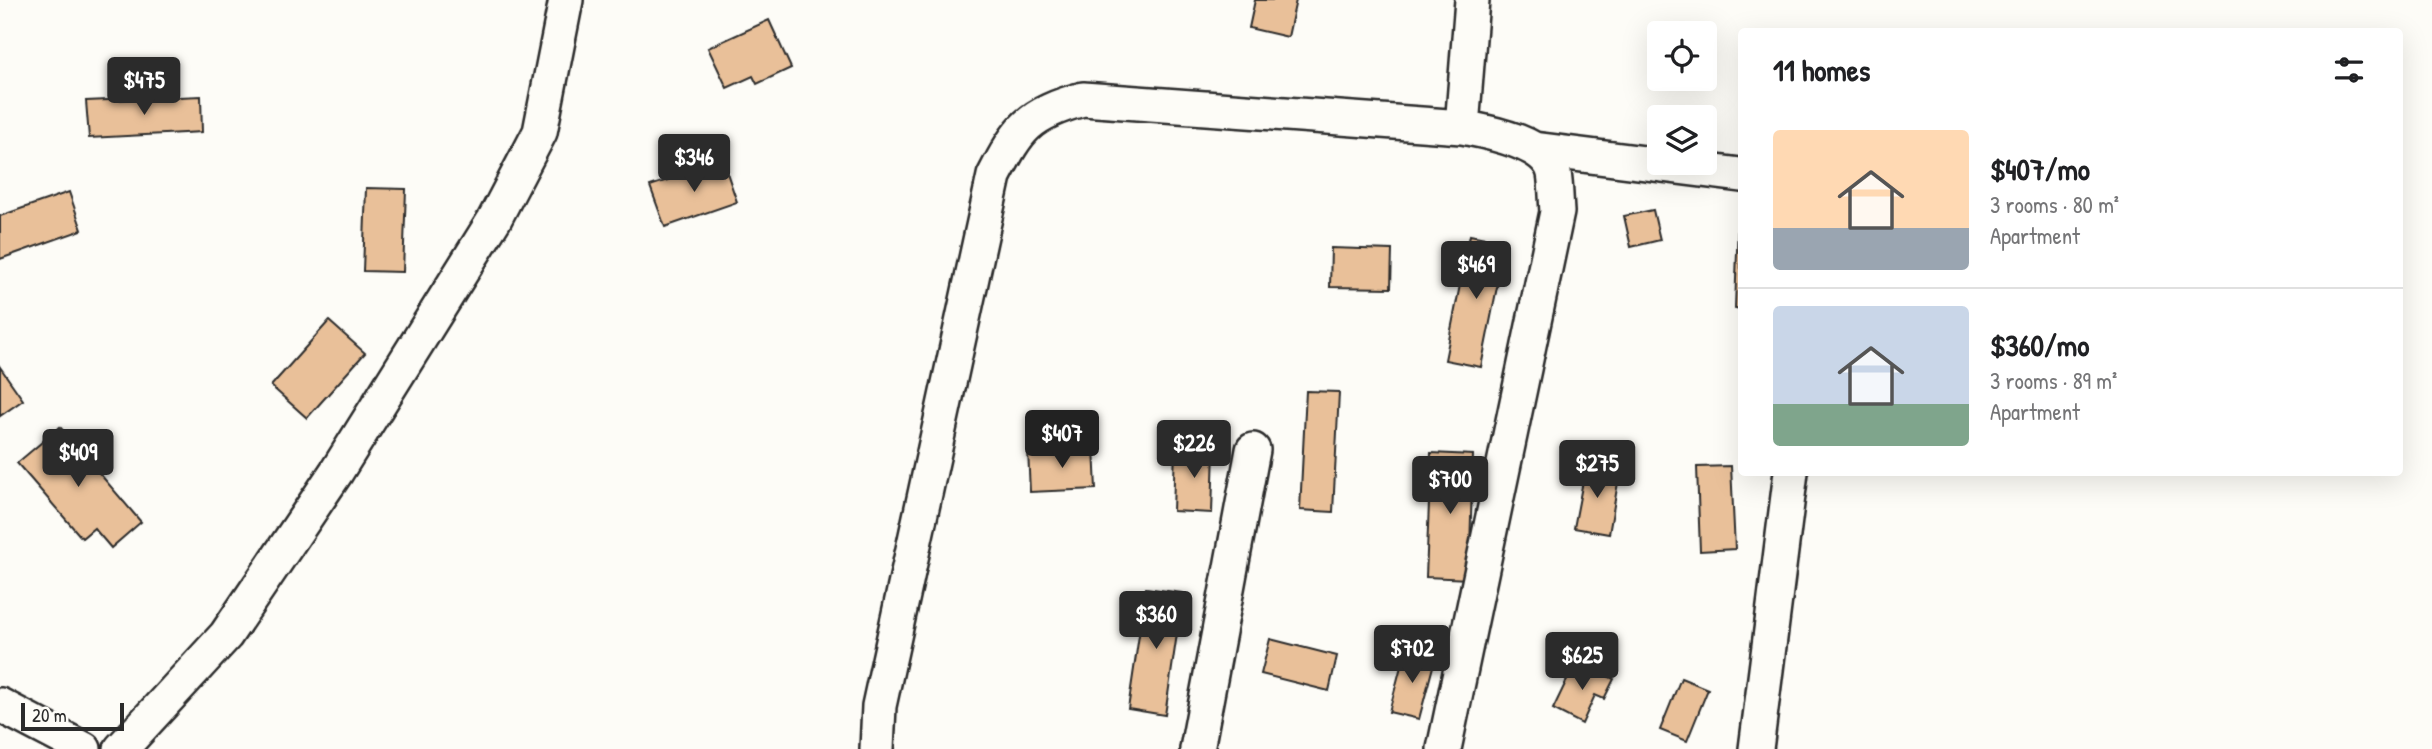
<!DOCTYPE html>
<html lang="en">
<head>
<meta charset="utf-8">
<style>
  :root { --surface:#fff; --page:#f6f6f6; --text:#202124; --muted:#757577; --line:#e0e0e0; --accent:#2b2b2b }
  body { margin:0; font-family:"Patrick Hand",sans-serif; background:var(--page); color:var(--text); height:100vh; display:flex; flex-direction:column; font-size:26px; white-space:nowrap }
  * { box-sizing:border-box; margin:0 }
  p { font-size:23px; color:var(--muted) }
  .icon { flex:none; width:38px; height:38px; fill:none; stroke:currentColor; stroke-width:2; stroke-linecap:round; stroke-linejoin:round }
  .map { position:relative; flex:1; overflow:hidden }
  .side { position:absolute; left:1738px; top:28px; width:665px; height:448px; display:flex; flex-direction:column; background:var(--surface); border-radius:7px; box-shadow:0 7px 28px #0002 }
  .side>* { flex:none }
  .fabs { position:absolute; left:1647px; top:21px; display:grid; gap:14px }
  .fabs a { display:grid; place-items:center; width:70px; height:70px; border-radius:7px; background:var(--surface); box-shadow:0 7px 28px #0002; font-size:35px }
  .scale { position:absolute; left:21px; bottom:18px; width:103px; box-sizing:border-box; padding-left:7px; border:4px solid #2b2b2b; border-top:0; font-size:19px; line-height:24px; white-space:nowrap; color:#2b2b2b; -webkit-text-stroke:5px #fdfcf7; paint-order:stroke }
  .price { position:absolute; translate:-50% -60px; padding:0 16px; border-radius:7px; background:var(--accent); color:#fff; font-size:23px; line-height:46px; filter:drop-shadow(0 2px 4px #0008) }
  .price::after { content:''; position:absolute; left:50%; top:42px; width:21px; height:16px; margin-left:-10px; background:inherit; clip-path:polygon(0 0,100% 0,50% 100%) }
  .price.current { background:#222; color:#fff }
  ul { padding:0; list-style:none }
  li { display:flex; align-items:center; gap:21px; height:175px; padding:0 35px }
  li+li { border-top:2px solid var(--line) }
  li span { display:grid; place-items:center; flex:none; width:196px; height:140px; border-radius:7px; color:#555 }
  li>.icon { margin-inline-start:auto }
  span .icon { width:84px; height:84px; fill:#fffc; stroke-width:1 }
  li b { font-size:30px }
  h2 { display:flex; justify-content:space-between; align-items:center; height:84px; padding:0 35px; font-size:30px }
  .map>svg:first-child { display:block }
  .building { fill:#e9c099; stroke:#2b2b2b; stroke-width:2 }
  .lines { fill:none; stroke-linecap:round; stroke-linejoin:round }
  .street-casing { stroke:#2b2b2b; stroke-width:38 }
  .street { stroke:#fdfcf7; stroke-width:33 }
</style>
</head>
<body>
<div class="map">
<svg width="2432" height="749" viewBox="0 0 2432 749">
  <rect width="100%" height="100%" fill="#fdfcf7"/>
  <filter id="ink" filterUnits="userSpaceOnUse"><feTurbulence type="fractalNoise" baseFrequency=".0143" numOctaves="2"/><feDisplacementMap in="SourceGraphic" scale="14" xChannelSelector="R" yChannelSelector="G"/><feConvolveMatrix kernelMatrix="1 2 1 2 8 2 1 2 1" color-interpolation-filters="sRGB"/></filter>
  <g filter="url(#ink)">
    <path class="building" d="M1255,0H1296L1288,37L1249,28Z
      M769,20L791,68L757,84L753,76L727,88L708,48Z
      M1779,30H1810V32H1779Z
      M201,96L202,132L89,138L86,101Z
      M723,161L737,202L665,227L650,186Z
      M366,188L406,189L403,272L363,271Z
      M69,192L82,230L0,259V216Z
      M1653,210L1660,240L1631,247L1624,216Z
      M1738,222H1741V309L1735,308Z
      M1470,235L1506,242L1481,367L1445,360Z
      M1331,248L1392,250L1391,288L1330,287Z
      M329,321L365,353L307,418L271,386Z
      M0,367L23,400L0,416Z
      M1306,391L1339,392L1333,512L1300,510Z
      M60,427L141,522L111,548L94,528L82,538L17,463Z
      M1094,448L1096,489L1030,492L1028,450Z
      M1175,448L1214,450L1212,513L1173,511Z
      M1431,453L1473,455L1469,579L1426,577Z
      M1586,465L1620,471L1609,534L1574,528Z
      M1731,466L1735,549L1700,551L1697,467Z
      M1146,588L1183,593L1165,715L1128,709Z
      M1270,639L1337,656L1329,691L1261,674Z
      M1405,651L1435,659L1419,719L1389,712Z
      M1576,661L1614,679L1604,699L1595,695L1582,724L1553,709Z
      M1681,678L1708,689L1687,741L1660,730Z"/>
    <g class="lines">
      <defs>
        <path id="street" d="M1462,127L1472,0
          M1534,149L1741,175
          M0,705L84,749
          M121,749L226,635L337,471L494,220L540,132L566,0
          M877,749L879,706L994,176C1019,128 1028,114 1083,99L1462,127C1487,132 1547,142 1554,173C1556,185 1556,199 1557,212L1444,749
          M1197,749L1253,450
          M1756,749L1791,472"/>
      </defs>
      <use href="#street" class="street-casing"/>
      <use href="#street" class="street"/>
    </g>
  </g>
</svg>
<div class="fabs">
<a><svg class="icon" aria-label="locate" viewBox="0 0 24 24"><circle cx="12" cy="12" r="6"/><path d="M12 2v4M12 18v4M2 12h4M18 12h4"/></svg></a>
<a><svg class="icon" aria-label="layers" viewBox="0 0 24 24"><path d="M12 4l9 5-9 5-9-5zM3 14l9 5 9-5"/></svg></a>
</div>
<div class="scale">20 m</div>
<b class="price" style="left:144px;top:117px">$475</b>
<b class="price" style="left:694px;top:194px">$346</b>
<b class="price" style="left:1476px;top:301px">$469</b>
<b class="price current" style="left:1062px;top:470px">$407</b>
<b class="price" style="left:1194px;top:480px">$226</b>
<b class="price" style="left:78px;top:489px">$409</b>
<b class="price" style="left:1597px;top:500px">$275</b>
<b class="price" style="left:1450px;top:516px">$700</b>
<b class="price" style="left:1156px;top:651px">$360</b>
<b class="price" style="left:1412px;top:685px">$702</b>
<b class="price" style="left:1582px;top:692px">$625</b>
<section class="side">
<h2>11 homes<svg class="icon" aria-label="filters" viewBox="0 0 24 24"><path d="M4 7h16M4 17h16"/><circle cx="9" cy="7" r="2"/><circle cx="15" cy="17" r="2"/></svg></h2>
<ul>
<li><span style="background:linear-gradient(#ffd9b3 70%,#9aa5b1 0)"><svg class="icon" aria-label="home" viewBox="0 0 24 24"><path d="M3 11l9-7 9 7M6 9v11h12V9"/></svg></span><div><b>$407/mo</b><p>3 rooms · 80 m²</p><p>Apartment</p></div></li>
<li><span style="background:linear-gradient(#c9d6e8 70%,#7fa58c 0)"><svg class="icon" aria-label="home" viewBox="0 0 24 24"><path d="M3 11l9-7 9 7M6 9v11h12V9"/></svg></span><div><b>$360/mo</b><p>3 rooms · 89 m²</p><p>Apartment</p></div></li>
</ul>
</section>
</div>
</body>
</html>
